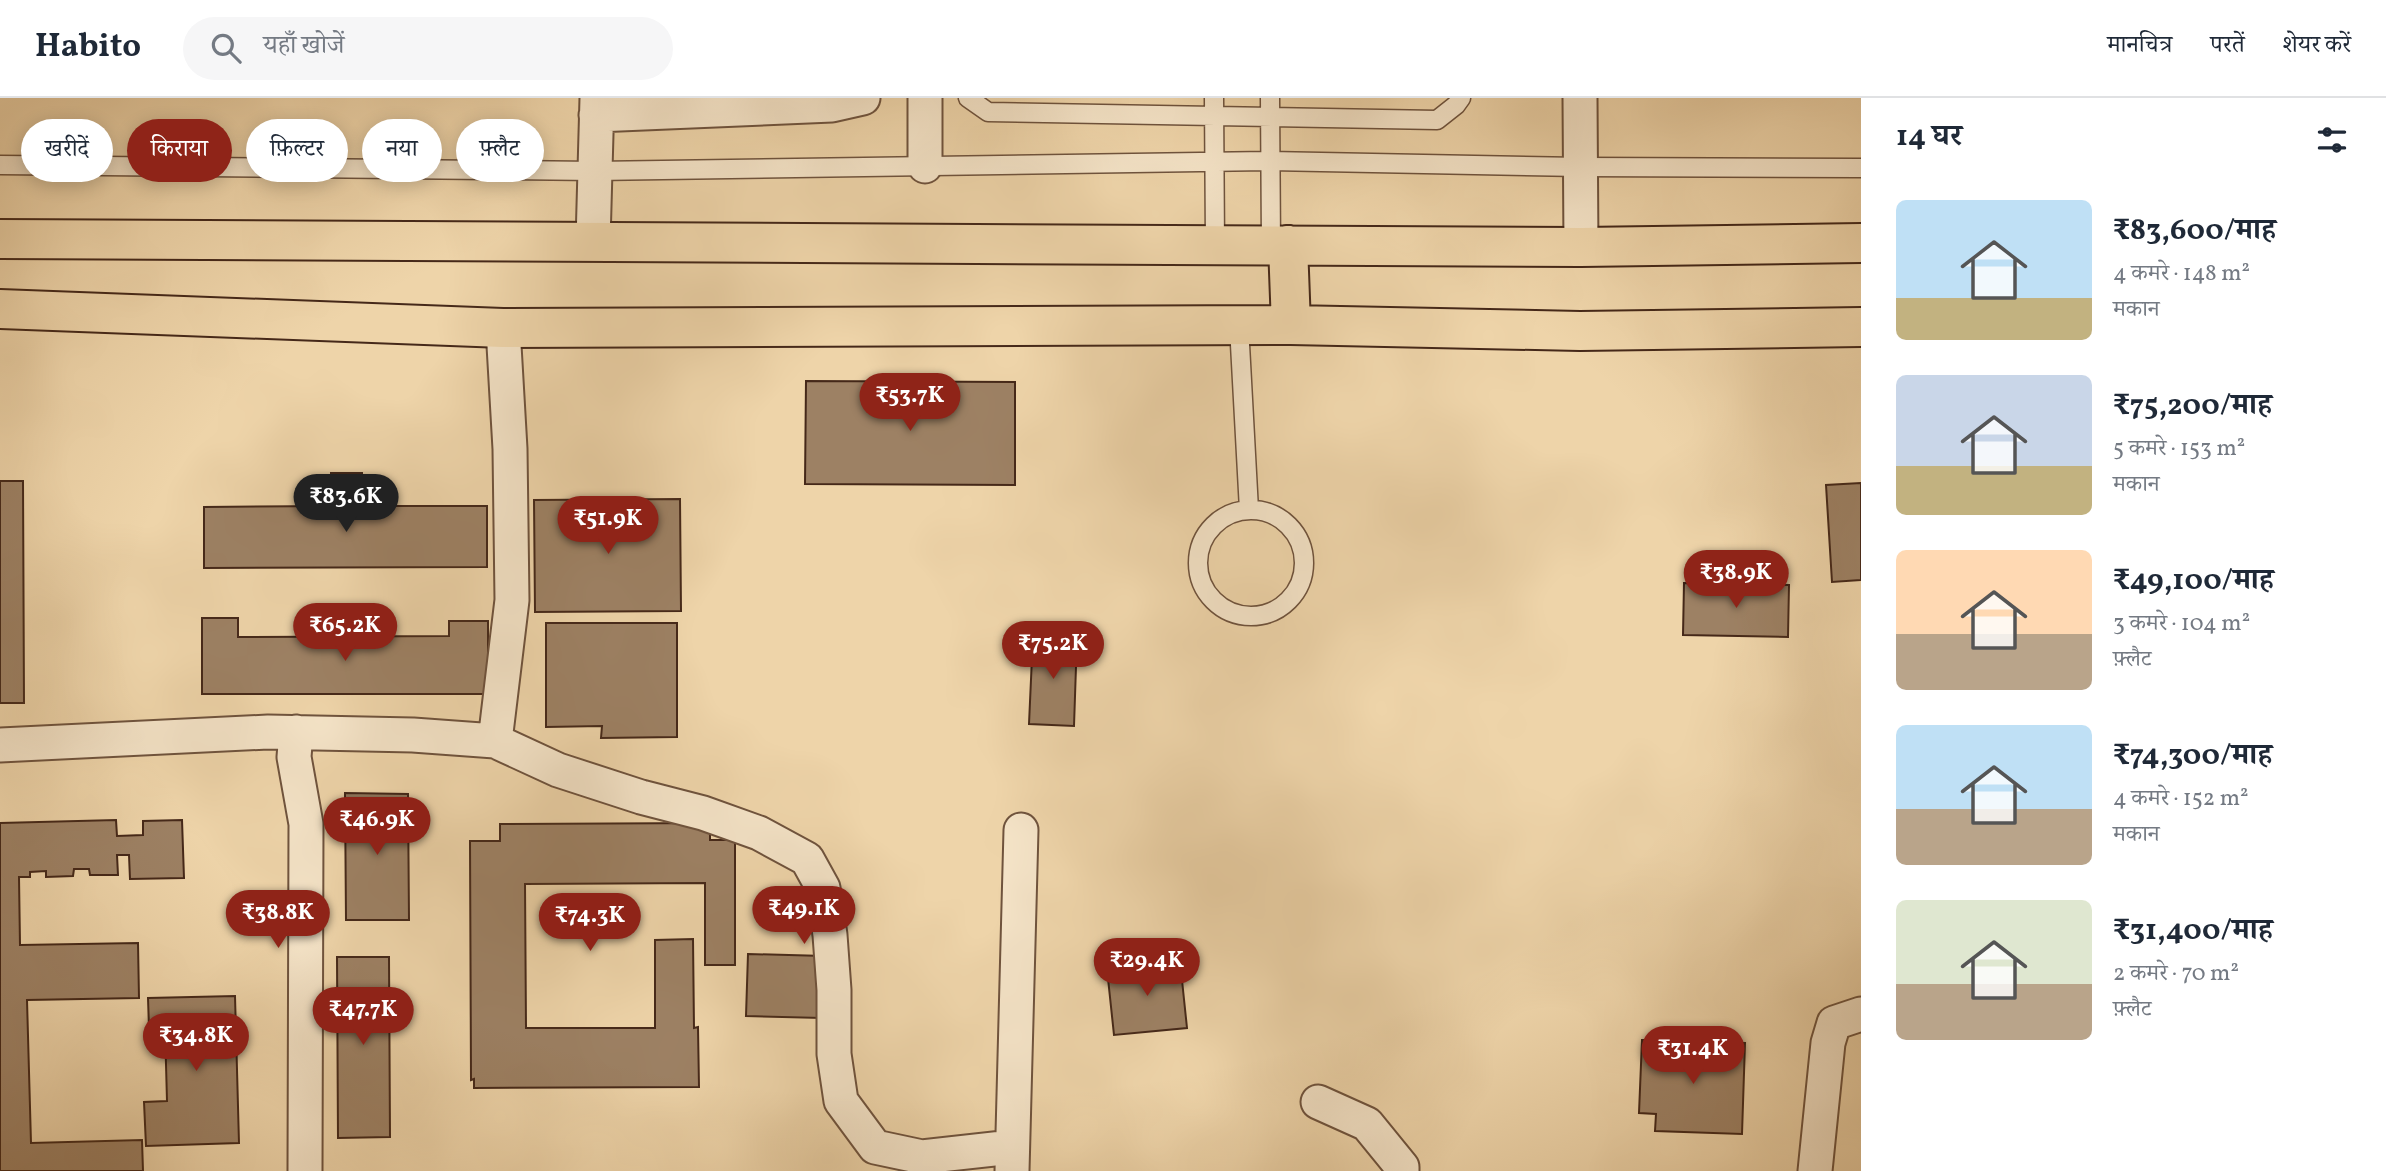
<!DOCTYPE html>
<html lang="hi">
<head>
<meta charset="utf-8">
<style>
  :root { --surface:#fff; --page:#f6f6f7; --text:#1f2937; --muted:#747a83; --line:#e0e1e3; --accent:#8f2418 }
  body { margin:0; font-family:Vollkorn,"Noto Serif Devanagari",serif; background:var(--page); color:var(--text); height:100vh; display:flex; flex-direction:column; font-size:26px; white-space:nowrap }
  * { box-sizing:border-box; margin:0 }
  p { font-size:23px; color:var(--muted) }
  .icon { flex:none; width:38px; height:38px; fill:none; stroke:currentColor; stroke-width:2; stroke-linecap:round; stroke-linejoin:round }
  .map { position:relative; flex:1; overflow:hidden }
  .panel { display:flex; flex-direction:column; background:var(--surface); width:525px }
  .panel>* { flex:none }
  .top-card { position:absolute; left:21px; top:21px; width:665px; height:63px; display:flex; gap:14px }
  .price { position:absolute; translate:-50% -60px; padding:0 16px; border-radius:24px; background:var(--accent); color:#fff; font-size:23px; line-height:46px; filter:drop-shadow(0 2px 4px #0008) }
  .price::after { content:''; position:absolute; left:50%; top:42px; width:21px; height:16px; margin-left:-10px; background:inherit; clip-path:polygon(0 0,100% 0,50% 100%) }
  .price.active { background:#222; color:#fff }
  ul { padding:0; list-style:none }
  li { display:flex; align-items:center; gap:21px; height:175px; padding:0 35px }
  li span { display:grid; place-items:center; flex:none; width:196px; height:140px; border-radius:10px; color:#555 }
  li>.icon { margin-inline-start:auto }
  span .icon { width:84px; height:84px; fill:#fffc; stroke-width:1 }
  li b { font-size:30px }
  h2 { display:flex; justify-content:space-between; align-items:center; height:84px; padding:0 35px; font-size:30px }
  .chip { padding:0 24px; border-radius:32px; background:var(--surface); box-shadow:0 4px 18px #0003; font-size:24px; line-height:63px }
  .chip.active { background:var(--accent); color:#fff }
  header { display:flex; align-items:center; gap:42px; box-sizing:border-box; height:98px; padding:0 35px; background:var(--surface); border-bottom:2px solid var(--line) }
  header strong { font-size:33px }
  nav { display:flex; gap:38px; margin-inline-start:auto; font-size:24px }
  .search { width:490px; height:63px; background:var(--page); display:flex; align-items:center; gap:18px; box-sizing:border-box; padding:0 24px; border-radius:38px; color:var(--muted); font-size:26px }
  main { display:flex; flex:1; min-height:0 }
  .map>svg:first-child { display:block }
  .building { fill:#9d8164; stroke:#452819; stroke-width:2 }
  .lines { fill:none; stroke-linecap:round; stroke-linejoin:round }
  .lane-casing { stroke:#6f533d; stroke-width:21 }
  .street-casing { stroke:#6f533d; stroke-width:37 }
  .primary-casing { stroke:#452819; stroke-width:42 }
  .lane { stroke:#f4e3c7; stroke-width:18 }
  .street { stroke:#f4e3c7; stroke-width:33 }
  .primary { stroke:#eed4a9; stroke-width:38 }
</style>
</head>
<body>
<header>
<strong>Habito</strong>
<div class="search"><svg class="icon" aria-label="search" viewBox="0 0 24 24"><circle cx="10" cy="10" r="6"/><path d="M15 15l6 6"/></svg>यहाँ खोजें</div>
<nav><a>मानचित्र</a><a>परतें</a><a>शेयर करें</a></nav>
</header>
<main>
<div class="map">
<svg width="1861" height="1073" viewBox="0 0 1861 1073">
  <rect width="100%" height="100%" fill="#eed4a9"/>
  <filter id="stains"><feTurbulence type="fractalNoise" baseFrequency=".00286" numOctaves="4"/><feColorMatrix values="0 0 0 0 .2 0 0 0 0 .09 0 0 0 0 .02 0 0 0 .5 -.17"/></filter>
  <radialGradient id="worn" r=".72"><stop offset=".6" stop-color="#630" stop-opacity="0"/><stop offset="1" stop-color="#630" stop-opacity=".3"/></radialGradient>
  <path class="building" d="M806,283L1015,284V387L805,386Z
    M331,375H362L363,408H487V469L204,470V409L332,408Z
    M0,383H23L24,605H0Z
    M1861,385V482L1832,484L1826,387Z
    M680,401L681,513L535,514L534,402Z
    M1684,485L1789,487L1788,539L1683,537Z
    M202,520H238V539L449,538V523H488V596H202Z
    M546,525H677V639L601,640L602,628L546,629Z
    M1033,537L1077,539L1074,628L1029,626Z
    M345,695L408,696L409,822H346Z
    M116,722L117,738L143,737V723L182,722L184,780L130,781L129,757H117L118,777H90L89,771H74L73,778L46,779V773L30,774V779H19L20,847L138,845L139,900L27,902L31,1045L142,1042L143,1073H0V725Z
    M710,725V742H735V867H705V785L525,786L526,930H655V842L693,841L694,930L698,929L699,989L474,990V981L471,982L470,743H500V726Z
    M748,856L824,858L822,920L746,918Z
    M337,859H389L390,1039L338,1040Z
    M1180,863L1187,930L1114,937L1107,871Z
    M235,898L239,1045L146,1048L144,1004L167,1003L165,930H149L148,900Z
    M1642,942L1745,945L1742,1036L1655,1033L1656,1016L1639,1015Z"/>
  <g class="lines">
    <defs>
      <path id="lane" d="M968,0L988,14L1437,22L1456,7L1461,0
        M1214,0L1215,147
        M1270,0L1271,147
        M0,67L595,73L1267,63L1580,69L1861,70
        M1239,228L1249,412
        M1198 465a53 53 0 1 1 106 0a53 53 0 1 1-106 0Z"/>
      <path id="street" d="M925,0V68
        M1580,0L1581,149
        M596,17L832,7L863,0
        M593,144L597,0
        M296,634L294,659L306,726L305,1073
        M495,643L558,672L641,699L703,715L759,735L807,761L823,790L830,837L834,892V956L841,1003L875,1049L922,1059L1012,1049
        M0,647L268,634L413,637L495,643L512,502L510,351L503,230
        M1318,1004L1367,1026L1402,1069V1073
        M1012,1073L1021,732
        M1815,1073L1828,945L1834,925L1861,916"/>
      <path id="primary" d="M0,141L1581,149L1861,145
        M1288,147L1291,227
        M0,211L503,230L1291,227L1580,233L1861,229"/>
    </defs>
    <use href="#lane" class="lane-casing"/>
    <use href="#street" class="street-casing"/>
    <use href="#primary" class="primary-casing"/>
    <use href="#lane" class="lane"/>
    <use href="#street" class="street"/>
    <use href="#primary" class="primary"/>
  </g>
  <rect width="100%" height="100%" filter="url(#stains)"/>
  <rect width="100%" height="100%" fill="url(#worn)"/>
</svg>
<b class="price" style="left:910px;top:335px">₹53.7K</b>
<b class="price active" style="left:346px;top:436px">₹83.6K</b>
<b class="price" style="left:608px;top:458px">₹51.9K</b>
<b class="price" style="left:1736px;top:512px">₹38.9K</b>
<b class="price" style="left:345px;top:565px">₹65.2K</b>
<b class="price" style="left:1053px;top:583px">₹75.2K</b>
<b class="price" style="left:377px;top:759px">₹46.9K</b>
<b class="price" style="left:804px;top:848px">₹49.1K</b>
<b class="price" style="left:278px;top:852px">₹38.8K</b>
<b class="price" style="left:590px;top:855px">₹74.3K</b>
<b class="price" style="left:1147px;top:900px">₹29.4K</b>
<b class="price" style="left:363px;top:949px">₹47.7K</b>
<b class="price" style="left:196px;top:975px">₹34.8K</b>
<b class="price" style="left:1693px;top:988px">₹31.4K</b>
<div class="top-card">
<a class="chip">खरीदें</a>
<a class="chip active">किराया</a>
<a class="chip">फ़िल्टर</a>
<a class="chip">नया</a>
<a class="chip">फ़्लैट</a>
</div>
</div>
<section class="panel">
<h2>14 घर<svg class="icon" aria-label="filters" viewBox="0 0 24 24"><path d="M4 7h16M4 17h16"/><circle cx="9" cy="7" r="2"/><circle cx="15" cy="17" r="2"/></svg></h2>
<ul>
<li><span style="background:linear-gradient(#bfe0f5 70%,#c2b280 0)"><svg class="icon" aria-label="home" viewBox="0 0 24 24"><path d="M3 11l9-7 9 7M6 9v11h12V9"/></svg></span><div><b>₹83,600/माह</b><p>4 कमरे · 148 m²</p><p>मकान</p></div></li>
<li><span style="background:linear-gradient(#c9d6e8 65%,#c2b280 0)"><svg class="icon" aria-label="home" viewBox="0 0 24 24"><path d="M3 11l9-7 9 7M6 9v11h12V9"/></svg></span><div><b>₹75,200/माह</b><p>5 कमरे · 153 m²</p><p>मकान</p></div></li>
<li><span style="background:linear-gradient(#ffd9b3 60%,#b9a48a 0)"><svg class="icon" aria-label="home" viewBox="0 0 24 24"><path d="M3 11l9-7 9 7M6 9v11h12V9"/></svg></span><div><b>₹49,100/माह</b><p>3 कमरे · 104 m²</p><p>फ़्लैट</p></div></li>
<li><span style="background:linear-gradient(#bfe0f5 60%,#b9a48a 0)"><svg class="icon" aria-label="home" viewBox="0 0 24 24"><path d="M3 11l9-7 9 7M6 9v11h12V9"/></svg></span><div><b>₹74,300/माह</b><p>4 कमरे · 152 m²</p><p>मकान</p></div></li>
<li><span style="background:linear-gradient(#dfe7d0 60%,#b9a48a 0)"><svg class="icon" aria-label="home" viewBox="0 0 24 24"><path d="M3 11l9-7 9 7M6 9v11h12V9"/></svg></span><div><b>₹31,400/माह</b><p>2 कमरे · 70 m²</p><p>फ़्लैट</p></div></li>
</ul>
</section>
</main>
</body>
</html>
